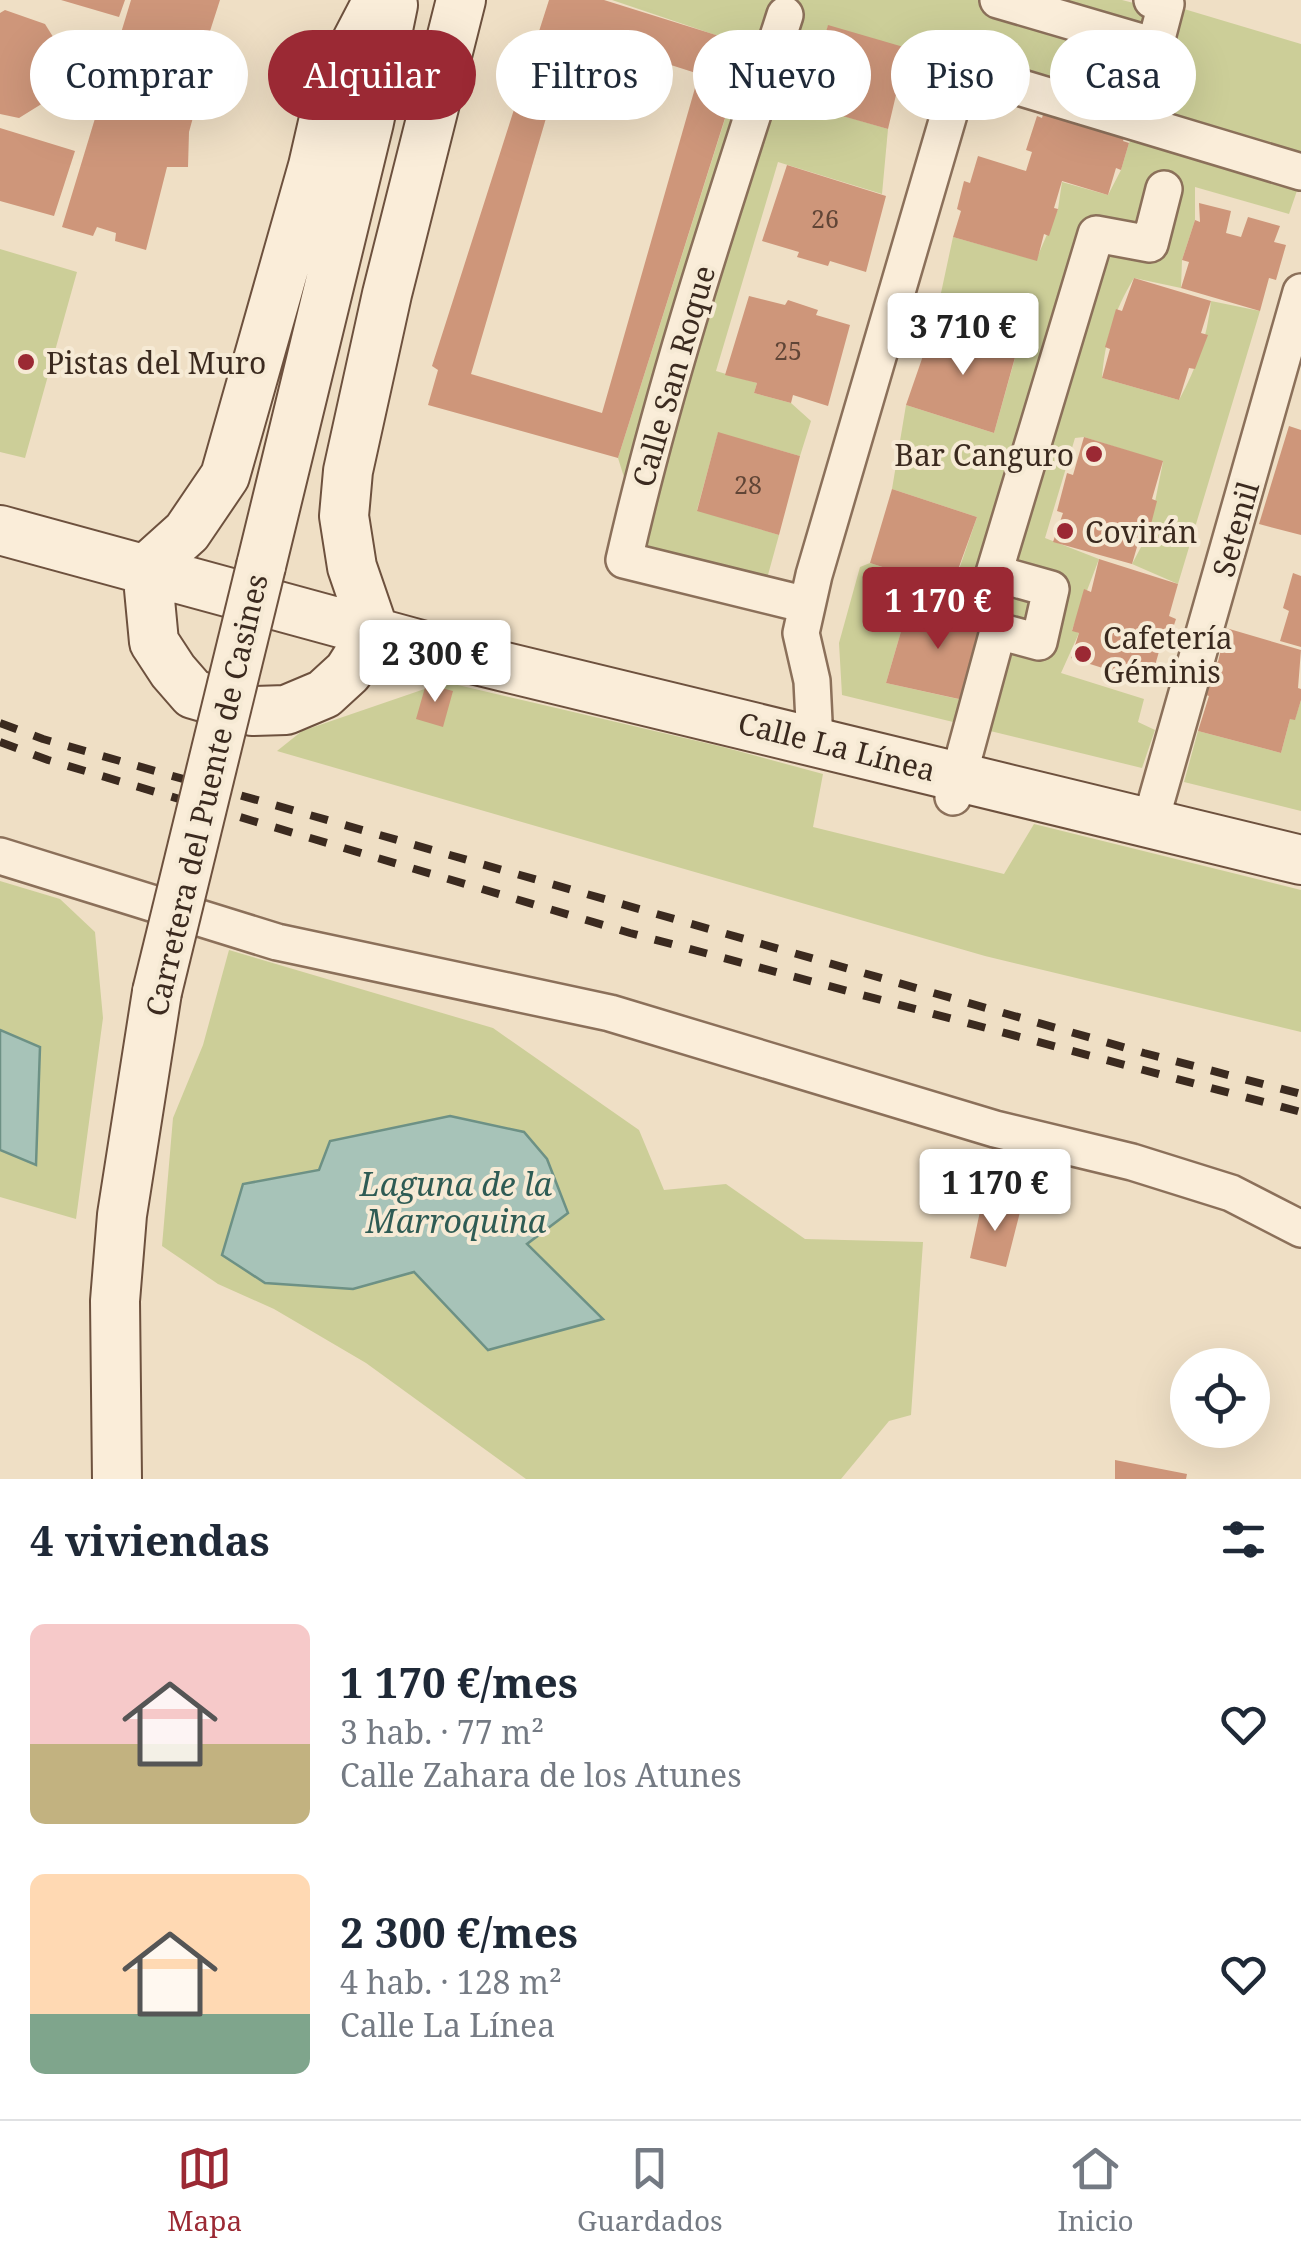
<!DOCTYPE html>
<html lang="es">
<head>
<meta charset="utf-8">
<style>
  :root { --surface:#fff; --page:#f2f2f3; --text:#1f2937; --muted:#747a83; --line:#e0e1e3; --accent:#9b2934 }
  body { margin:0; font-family:"Noto Serif",serif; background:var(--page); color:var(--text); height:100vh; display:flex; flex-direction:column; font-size:38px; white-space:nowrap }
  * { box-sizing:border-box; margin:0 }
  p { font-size:32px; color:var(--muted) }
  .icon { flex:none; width:55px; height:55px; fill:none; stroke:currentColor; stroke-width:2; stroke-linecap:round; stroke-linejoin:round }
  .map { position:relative; height:1479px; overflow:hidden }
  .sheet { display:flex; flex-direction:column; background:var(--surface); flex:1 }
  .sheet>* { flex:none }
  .banner { position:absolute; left:30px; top:30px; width:1242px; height:90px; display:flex; gap:20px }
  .buttons { position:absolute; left:1170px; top:1348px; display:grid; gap:20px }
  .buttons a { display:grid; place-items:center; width:100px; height:100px; border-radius:50%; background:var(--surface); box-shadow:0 10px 40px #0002; font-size:50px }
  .price { position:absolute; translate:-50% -85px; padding:0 22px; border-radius:10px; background:#fff; color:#222; font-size:32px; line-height:65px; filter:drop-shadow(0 2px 5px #0008) }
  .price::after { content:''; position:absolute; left:50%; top:60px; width:30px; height:22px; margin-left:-15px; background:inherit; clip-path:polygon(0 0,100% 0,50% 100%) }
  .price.current { background:var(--accent); color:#fff }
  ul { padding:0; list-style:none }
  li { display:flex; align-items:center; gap:30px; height:250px; padding:0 30px }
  li span { display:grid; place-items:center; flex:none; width:280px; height:200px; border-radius:15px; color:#555 }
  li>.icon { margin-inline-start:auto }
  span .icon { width:120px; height:120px; fill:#fffc; stroke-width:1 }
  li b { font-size:42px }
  h2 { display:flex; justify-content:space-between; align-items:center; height:120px; padding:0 30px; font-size:42px }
  .chip { padding:0 35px; border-radius:45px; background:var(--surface); box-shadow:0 10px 40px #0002; font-size:35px; line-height:90px }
  .chip.current { background:var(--accent); color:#fff }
  .dock { display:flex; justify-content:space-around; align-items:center; height:140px; border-top:2px solid var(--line); background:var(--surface); font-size:28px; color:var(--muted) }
  .dock a { display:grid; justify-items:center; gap:5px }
  .dock .current { color:var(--accent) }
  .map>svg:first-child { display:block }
  .green { fill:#ccce98 }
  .water { fill:#a7c3b8; stroke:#6d9185; stroke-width:2.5 }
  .building { fill:#ce967a; fill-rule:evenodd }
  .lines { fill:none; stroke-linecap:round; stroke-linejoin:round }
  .street-casing { stroke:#8b705a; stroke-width:40 }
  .secondary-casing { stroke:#6d513e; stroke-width:52 }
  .street { stroke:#faedd9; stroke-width:35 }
  .secondary { stroke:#faedd9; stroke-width:48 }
  .rail { stroke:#3b2a1f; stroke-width:8; stroke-dasharray:18 18; stroke-linecap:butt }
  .secondary-bridge-casing { stroke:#6d513e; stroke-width:52; stroke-linecap:butt }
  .secondary-bridge { stroke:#faedd9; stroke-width:48 }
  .poi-dot { fill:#9b2934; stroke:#f6ead5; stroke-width:4 }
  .labels { text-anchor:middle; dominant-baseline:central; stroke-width:8; stroke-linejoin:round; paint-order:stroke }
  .number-label { font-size:25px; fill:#604536 }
  .poi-label { font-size:30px; fill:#3b2a1f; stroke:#f6ead5; text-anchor:start }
  .street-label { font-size:30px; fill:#3b2a1f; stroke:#f6ead5 }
  .water-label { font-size:32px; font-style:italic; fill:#2e5b54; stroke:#f6ead5 }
</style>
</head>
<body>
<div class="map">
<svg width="1301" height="1479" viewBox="0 0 1301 1479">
  <rect width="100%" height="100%" fill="#efdfc5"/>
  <path class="green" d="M612,0H1122L1157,9L1124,109L1108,110L828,26L804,104L888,129L882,194L778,162L716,371L757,383L754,393L791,403L811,421L800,456L718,433L697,510L779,535L763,593L624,560L634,509L618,458L748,46Z
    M1174,6L1301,44V165L1140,117Z
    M1148,124L1301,179L1289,214L1195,187V220L1182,260L1181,288L1134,278C1114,311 1105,340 1102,378L1179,400C1197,367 1207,338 1211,301L1260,311L1178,584L1132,564L1149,532L1163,462L1084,437L1075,438L1045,538L1099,559L1072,630L1079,633L1061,673L1144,699L1138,722L1155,730L1142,768L842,695L839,643L860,567L870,563L911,576L909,604L886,683L967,701L944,613L977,517L892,489L906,405L994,433L1017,351L935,321L953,237L1036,260L1058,209L1062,182L1108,195L1121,170L1129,143Z
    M0,249L77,272L25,458L0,452Z
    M445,682L723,747L823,774L813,827L1004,874L1034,824L1301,890V1032L985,956L277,751L302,731Z
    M1301,700V811L1184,782L1198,731L1281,753L1290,719H1295Z
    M0,881L60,899L95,932L103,1018L76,1219L0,1197Z
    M229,950L493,1028L639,1130L664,1190L726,1184L805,1239L923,1242L911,1415L889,1421L841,1479H526L366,1363L274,1309L218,1284L162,1246L173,1118L203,1045Z"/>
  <path class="water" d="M0,1030L40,1047L36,1165L0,1150Z
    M450,1116L524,1132L547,1159L568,1213L527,1244L603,1319L488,1350L414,1272L353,1289L265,1283L222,1255L243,1184L319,1170L330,1141Z"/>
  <path class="building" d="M61,0H125L119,17Z
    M131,0H220L202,56L217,64L200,92L189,132L188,167H167L146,250L115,241L116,233L97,227L93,236L62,227Z
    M549,0H604L748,45L618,458L428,405L438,370L432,366ZM571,33L699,74L602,413L471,374Z
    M5,10L45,24L65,56L56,95L19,118L0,114V13Z
    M828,25L907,48L888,129L804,105Z
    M1049,93L1131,117L1123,141L1129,143L1121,170L1116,168L1108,195L1062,181L1054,208L1058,209L1049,236L1044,234L1037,261L953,237L961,211L957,209L964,181L970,183L978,156L1026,171L1032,152L1026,150L1037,116L1042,118Z
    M0,128L75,151L54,216L0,201Z
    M787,165L886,196L866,272L830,261L828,266L797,257L799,252L762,241Z
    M1199,203L1231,211L1226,233L1241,237L1248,217L1280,226L1274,242L1286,245L1276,280L1269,278L1260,311L1181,288L1189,262L1182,260L1195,220L1200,222Z
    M1134,278L1211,301L1201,333L1208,335L1195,369L1189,368L1179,400L1102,378L1110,349L1105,347L1116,309L1122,311Z
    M749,296L785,305L788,300L818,310L816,315L850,325L828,406L793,395L791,403L754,393L757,383L725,375Z
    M935,321L1017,350L994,433L906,405Z
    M1289,426L1301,430V535L1259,524Z
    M718,432L800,456L779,535L697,511Z
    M1084,437L1163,461L1152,499L1157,501L1149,532L1142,530L1132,564L1053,542L1063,513L1057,511L1067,473L1073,475Z
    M892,489L977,517L951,589L870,563Z
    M1099,559L1178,584L1169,616L1176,619L1166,649L1160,648L1150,683L1071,658L1079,633L1072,631L1084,589L1091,592Z
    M1293,573L1301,576V647L1280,641L1289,611L1283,608Z
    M909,604L991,622L968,701L886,683Z
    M1226,628L1301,650L1298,688L1301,689V700L1295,720L1290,719L1281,753L1198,731L1209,696L1201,693L1211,660L1218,662Z
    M426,684L453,691L443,727L416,719Z
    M982,1202L1020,1212L1006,1267L970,1258Z
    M1115,1460L1187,1474L1186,1479H1115Z"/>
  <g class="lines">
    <defs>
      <path id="street" d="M998,0L1155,46L1137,122
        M1152,0L1166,4L1155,46
        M785,15C727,195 666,375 624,560L807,605
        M815,742L812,681L801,633L814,575L962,70L1301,172
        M953,797L998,631L1039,642L1051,589L994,573L1096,234L1150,244L1164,189
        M1150,823L1301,292
        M0,856L277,942L610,1013L995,1129L1132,1162L1231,1193L1301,1229"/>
      <path id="secondary" d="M0,530L476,660L1301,860
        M261,566L369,122L393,5
        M374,631L348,672L324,694L286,710L252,711L193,694L173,671L154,642L147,568L187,532L225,476L313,166L330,92L378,0
        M374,631L352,567L344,516L348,471L387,294L461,0
        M117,1479L115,1301L122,1215L157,992"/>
    </defs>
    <use href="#street" class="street-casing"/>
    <use href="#secondary" class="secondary-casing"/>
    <use href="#street" class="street"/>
    <use href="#secondary" class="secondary"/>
    <path class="rail" d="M0,723L43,739L1144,1053L1301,1094
      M0,742L48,760L630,933L1301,1112"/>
    <defs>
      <path id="secondary-bridge" d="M157,992L261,566"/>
    </defs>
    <use href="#secondary-bridge" class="secondary-bridge-casing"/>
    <use href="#secondary-bridge" class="secondary-bridge"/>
  </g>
  <g class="poi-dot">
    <circle cx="26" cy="362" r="10"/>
    <circle cx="1094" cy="454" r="10"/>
    <circle cx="1065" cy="531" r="10"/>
    <circle cx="1083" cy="654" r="10"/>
  </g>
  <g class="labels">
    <g class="number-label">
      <text x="825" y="218">26</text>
      <text x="788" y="350">25</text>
      <text x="748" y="484">28</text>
    </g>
    <g class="poi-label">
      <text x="46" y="362">Pistas del Muro</text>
      <text x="1074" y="454" text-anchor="end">Bar Canguro</text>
      <text x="1085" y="531">Covirán</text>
      <text x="1103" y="637">Cafetería<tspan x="1103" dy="34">Géminis</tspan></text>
    </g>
    <g class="street-label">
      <text transform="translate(673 376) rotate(-74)">Calle San Roque</text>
      <text transform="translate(1235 529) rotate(-74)">Setenil</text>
      <text transform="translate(837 746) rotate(14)">Calle La Línea</text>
      <text transform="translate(206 795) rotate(-77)">Carretera del Puente de Casines</text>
    </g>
    <g class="water-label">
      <text x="456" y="1183">Laguna de la<tspan x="456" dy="37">Marroquina</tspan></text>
    </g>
  </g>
</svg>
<div class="buttons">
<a><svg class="icon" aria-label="locate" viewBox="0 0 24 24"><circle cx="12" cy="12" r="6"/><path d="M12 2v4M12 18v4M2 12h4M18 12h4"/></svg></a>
</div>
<b class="price" style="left:963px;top:378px">3 710 €</b>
<b class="price current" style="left:938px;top:652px">1 170 €</b>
<b class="price" style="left:435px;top:705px">2 300 €</b>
<b class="price" style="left:995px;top:1234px">1 170 €</b>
<div class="banner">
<a class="chip">Comprar</a>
<a class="chip current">Alquilar</a>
<a class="chip">Filtros</a>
<a class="chip">Nuevo</a>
<a class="chip">Piso</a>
<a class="chip">Casa</a>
</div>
</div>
<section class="sheet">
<h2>4 viviendas<svg class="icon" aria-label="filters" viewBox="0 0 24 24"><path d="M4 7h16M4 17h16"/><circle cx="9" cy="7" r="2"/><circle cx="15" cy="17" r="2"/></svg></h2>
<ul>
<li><span style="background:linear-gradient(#f6c9c9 60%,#c2b280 0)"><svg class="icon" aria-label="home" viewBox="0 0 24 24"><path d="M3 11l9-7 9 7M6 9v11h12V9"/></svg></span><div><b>1 170 €/mes</b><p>3 hab. · 77 m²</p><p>Calle Zahara de los Atunes</p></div><svg class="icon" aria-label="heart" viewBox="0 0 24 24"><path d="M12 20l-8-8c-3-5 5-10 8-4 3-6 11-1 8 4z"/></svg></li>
<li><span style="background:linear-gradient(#ffd9b3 70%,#7fa58c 0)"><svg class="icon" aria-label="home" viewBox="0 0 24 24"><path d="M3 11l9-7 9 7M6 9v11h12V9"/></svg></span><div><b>2 300 €/mes</b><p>4 hab. · 128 m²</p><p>Calle La Línea</p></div><svg class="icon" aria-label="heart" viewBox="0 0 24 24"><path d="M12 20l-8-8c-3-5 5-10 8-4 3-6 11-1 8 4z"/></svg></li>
</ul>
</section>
<nav class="dock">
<a class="current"><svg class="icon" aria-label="map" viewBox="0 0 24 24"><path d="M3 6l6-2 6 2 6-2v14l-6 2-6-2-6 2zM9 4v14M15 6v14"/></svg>Mapa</a>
<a><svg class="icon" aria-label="saved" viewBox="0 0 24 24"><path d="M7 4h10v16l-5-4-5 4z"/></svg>Guardados</a>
<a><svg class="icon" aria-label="home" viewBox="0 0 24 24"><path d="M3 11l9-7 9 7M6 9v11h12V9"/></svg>Inicio</a>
</nav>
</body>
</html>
